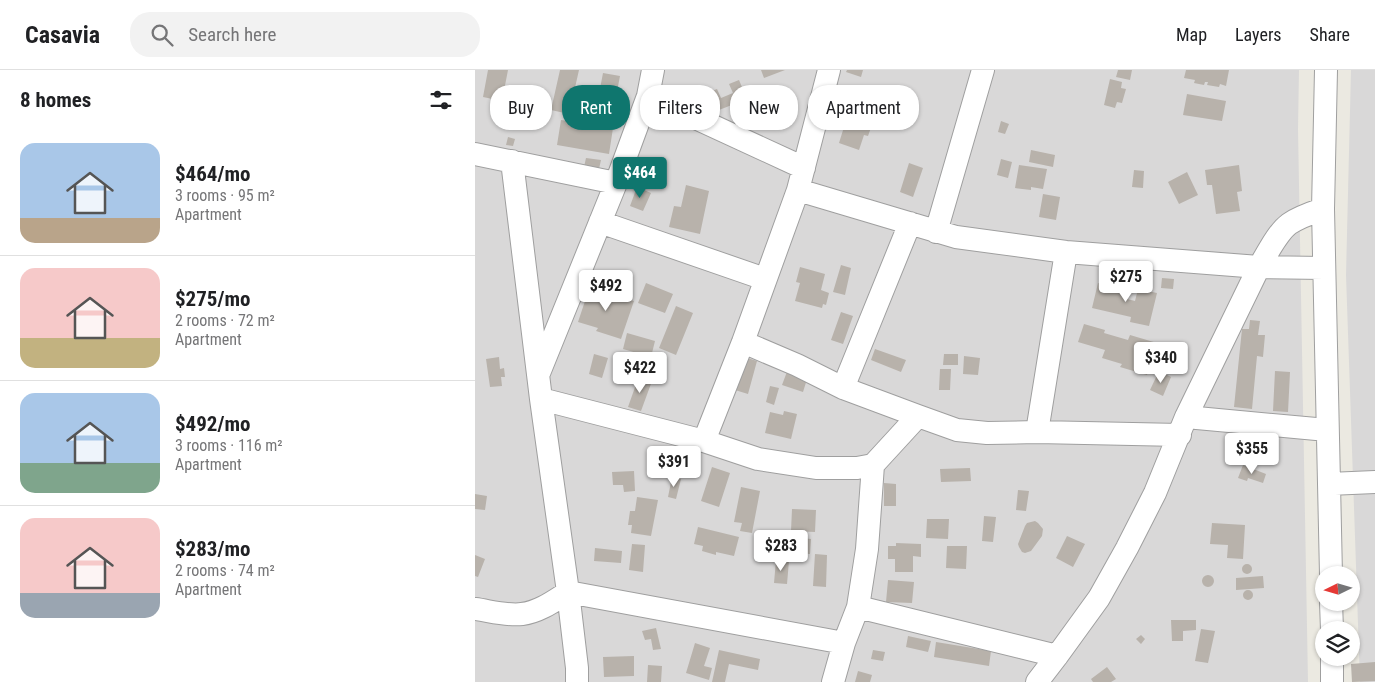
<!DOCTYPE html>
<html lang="en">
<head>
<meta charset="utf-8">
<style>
  :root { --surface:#fff; --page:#f2f2f2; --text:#202124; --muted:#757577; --line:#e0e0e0; --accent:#0f766e }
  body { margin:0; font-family:"Roboto Condensed",sans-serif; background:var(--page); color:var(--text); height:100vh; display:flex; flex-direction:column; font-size:19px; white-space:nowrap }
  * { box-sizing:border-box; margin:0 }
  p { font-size:16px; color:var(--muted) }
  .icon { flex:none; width:28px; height:28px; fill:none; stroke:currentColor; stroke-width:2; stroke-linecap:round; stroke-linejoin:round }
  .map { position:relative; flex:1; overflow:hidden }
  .side { display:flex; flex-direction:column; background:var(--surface); width:475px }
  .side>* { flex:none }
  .banner { position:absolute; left:15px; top:15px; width:475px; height:45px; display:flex; gap:10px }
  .needle { width:32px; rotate:265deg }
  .fabs { position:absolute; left:840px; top:496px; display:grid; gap:10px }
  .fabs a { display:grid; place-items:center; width:45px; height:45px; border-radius:50%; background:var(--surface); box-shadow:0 1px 4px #0004; font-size:25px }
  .price { position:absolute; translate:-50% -42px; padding:0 11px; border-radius:5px; background:#fff; color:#222; font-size:16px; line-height:32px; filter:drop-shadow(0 1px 2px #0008) }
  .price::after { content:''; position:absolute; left:50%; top:30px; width:15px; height:11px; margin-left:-8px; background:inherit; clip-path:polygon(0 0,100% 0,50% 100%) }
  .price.selected { background:var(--accent); color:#fff }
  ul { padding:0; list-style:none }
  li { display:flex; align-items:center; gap:15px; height:125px; padding:0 20px }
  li+li { border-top:1px solid var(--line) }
  li span { display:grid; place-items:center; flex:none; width:140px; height:100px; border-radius:15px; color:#555 }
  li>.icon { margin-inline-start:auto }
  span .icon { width:60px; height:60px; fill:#fffc; stroke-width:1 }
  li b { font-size:21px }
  h2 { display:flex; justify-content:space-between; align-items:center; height:60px; padding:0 20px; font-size:21px }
  .pill { padding:0 18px; border-radius:20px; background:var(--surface); box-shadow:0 1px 4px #0004; font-size:18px; line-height:45px }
  .pill.selected { background:var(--accent); color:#fff }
  header { display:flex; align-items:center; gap:30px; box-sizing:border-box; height:70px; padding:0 25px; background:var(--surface); border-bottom:1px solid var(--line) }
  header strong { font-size:24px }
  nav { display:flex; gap:28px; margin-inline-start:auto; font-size:18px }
  .search { width:350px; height:45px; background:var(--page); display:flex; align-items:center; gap:12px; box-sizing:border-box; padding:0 18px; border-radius:20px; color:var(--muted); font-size:19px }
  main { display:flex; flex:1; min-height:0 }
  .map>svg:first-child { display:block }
  .residential { fill:#d9d8d8 }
  .building { fill:#b8b2ab }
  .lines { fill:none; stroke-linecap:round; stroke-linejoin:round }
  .minor-casing { stroke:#9f9f9f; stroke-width:24 }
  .minor { stroke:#fff; stroke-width:22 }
</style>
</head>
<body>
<header>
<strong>Casavia</strong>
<div class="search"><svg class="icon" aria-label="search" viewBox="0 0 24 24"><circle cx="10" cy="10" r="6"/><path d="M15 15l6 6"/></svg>Search here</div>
<nav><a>Map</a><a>Layers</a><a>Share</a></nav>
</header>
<main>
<section class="side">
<h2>8 homes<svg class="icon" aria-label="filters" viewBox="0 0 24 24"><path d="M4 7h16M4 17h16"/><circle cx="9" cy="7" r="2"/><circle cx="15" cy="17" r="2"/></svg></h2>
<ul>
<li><span style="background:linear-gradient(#a9c7e8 75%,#b9a48a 0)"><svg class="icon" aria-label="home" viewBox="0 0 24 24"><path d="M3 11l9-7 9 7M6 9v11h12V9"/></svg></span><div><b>$464/mo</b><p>3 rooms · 95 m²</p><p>Apartment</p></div></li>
<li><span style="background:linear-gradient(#f6c9c9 70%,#c2b280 0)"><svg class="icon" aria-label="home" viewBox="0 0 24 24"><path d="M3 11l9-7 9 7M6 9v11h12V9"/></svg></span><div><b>$275/mo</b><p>2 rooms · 72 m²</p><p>Apartment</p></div></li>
<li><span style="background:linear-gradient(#a9c7e8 70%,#7fa58c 0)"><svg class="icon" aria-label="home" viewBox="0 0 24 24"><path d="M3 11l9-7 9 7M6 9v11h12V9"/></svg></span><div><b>$492/mo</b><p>3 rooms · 116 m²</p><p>Apartment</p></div></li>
<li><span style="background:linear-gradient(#f6c9c9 75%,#9aa5b1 0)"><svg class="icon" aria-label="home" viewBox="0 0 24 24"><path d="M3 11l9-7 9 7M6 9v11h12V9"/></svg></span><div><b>$283/mo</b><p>2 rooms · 74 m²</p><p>Apartment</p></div></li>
</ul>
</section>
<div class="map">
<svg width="900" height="612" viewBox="0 0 900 612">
  <rect width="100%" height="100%" fill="#ebe9e1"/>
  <path class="residential" d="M0,0H824L823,59L833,612H0Z
    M876,0H900V612H885L871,205Z"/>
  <path class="building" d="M13,0H33L27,31L8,27Z
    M85,0H104L94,44L76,40Z
    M286,0H310L289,8Z
    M372,0H388L386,7L371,2Z
    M643,0H657L655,10L641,7Z
    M711,0H754L751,16L745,14L744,17L732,15L733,12H730L729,15L719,13L720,10L709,8Z
    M128,3L145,6L136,53L119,50Z
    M635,9L647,12L646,18L651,19L647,33L642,32L640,38L629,35Z
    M264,10L272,29L244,40L237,21L242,19L246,28L258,23L254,14Z
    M712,24L751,31L747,51L708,45Z
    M412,33L423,37L415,56L405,52Z
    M425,36L433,40L425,59L417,55Z
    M371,39L399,49L393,66L389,65L384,80L364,73L369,57L365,56Z
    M86,50L138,58L134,84L82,75Z
    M526,51L534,54L530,64L523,62Z
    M33,67L40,69L38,76L31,75Z
    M556,80L580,85L578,97L554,92Z
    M111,88L126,90L124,99L109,97Z
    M526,89L537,92L533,108L522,105Z
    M434,93L448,98L438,127L425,122Z
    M544,95L572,99L568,119L556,117V120L540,118Z
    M764,95L767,121L762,122L765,141L741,144L737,115H732L730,100Z
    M659,100L669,101L668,118L657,117Z
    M712,102L723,125L704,134L693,112Z
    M211,115L234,121L225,164L194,157L199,136L206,137Z
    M162,117L176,123L168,141L155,136Z
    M568,124L585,127L581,150L564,147Z
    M366,195L376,198L370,225L358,222Z
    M325,197L350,204L346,220L354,223L351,235L348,234L347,238L320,231L325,213L321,212Z
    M687,208L699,209L698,219L686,218Z
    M116,213L131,218L130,222L159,231L146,269L121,261L123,258L103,252Z
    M171,213L198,224L190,243L163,233Z
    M623,213L654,221L652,229L660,231L663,219L682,223L674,256L655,252L656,247L617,238Z
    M201,236L218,243L201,285L184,278Z
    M366,242L378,246L368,274L356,270Z
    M775,250L785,251L783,265H790L788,287L782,286L777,339L759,337L767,259H774Z
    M609,254L630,260L629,263L653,270L655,265L682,273L672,305L645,297L647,294L627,288L630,280L603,272Z
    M152,263L180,271L176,287L148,279Z
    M400,279L431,290L426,302L396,290Z
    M119,284L133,288L127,308L114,304Z
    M469,284H483V295H468Z
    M141,286L159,291L156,300L138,296Z
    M489,286L505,288L503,305L488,304Z
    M24,287L25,299L29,298L30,307H26L27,316L15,317L11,289Z
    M269,287L282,291L273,324L260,320Z
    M313,299L333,306L328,322L307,315Z
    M465,299H476L475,320H464Z
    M684,301L696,307L688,326L675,320Z
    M800,301L815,302L813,342L798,341Z
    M164,306L177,311L166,341L153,337Z
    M295,316L304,318L299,335L291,332Z
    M309,341L322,344L316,369L290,363L295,342L308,345Z
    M768,395L791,404L788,413L773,408L772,411L763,408Z
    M237,397L255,403L244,437L226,431Z
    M495,398L496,411L466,412L465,399Z
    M159,401L160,421L149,422L148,415H138L137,402Z
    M197,407L206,409L201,429L193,427Z
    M409,413L421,414V436H409Z
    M266,417L285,421L277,463L265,461L267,453L259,452Z
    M543,420L554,421L551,441L541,440Z
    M0,424L12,426L10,440L0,439Z
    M162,427L183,430L176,466L156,463L157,455H153L155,441H160Z
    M317,439L341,440L340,462L316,461Z
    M509,446L521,447L518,472L507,471Z
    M452,449H474L473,469L451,468Z
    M560,451L563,453L568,459L567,466L556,481L550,483L547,482L544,477L543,474L550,456L552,453Z
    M737,453L770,455L768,489L752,488L753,475L735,474Z
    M223,457L264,467L259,486L241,482V485L227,481L228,476L219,474Z
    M592,466L610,474L598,497L581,488Z
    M318,467L336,469L335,484L317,483Z
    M421,473L446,474V487L438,486V502H420V489H413V476H421Z
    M157,474L170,475L168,502L154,500Z
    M472,476H492L491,499L471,498Z
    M120,478L147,481L146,493L119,491Z
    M340,484L352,485L351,517L338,516Z
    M0,485L10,489L3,507L0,506Z
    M301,490L314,491L312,514L299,513Z
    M767 499a5 5 0 1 1 10 0a5 5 0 1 1-10 0Z
    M727 511a6 6 0 1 1 12 0a6 6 0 1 1-12 0Z
    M788,506L789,518L761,520V508Z
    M413,510L439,512L437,533L411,532Z
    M768 525a5 5 0 1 1 10 0a5 5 0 1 1-10 0Z
    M696,550H721V560L708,561V571H697Z
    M181,558L186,579L178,580L176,569L170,570L167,561Z
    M726,559L740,561L733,593L720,591Z
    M666,565L670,569L666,574L661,569Z
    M433,566L456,571L453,582L431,577Z
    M461,572L516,581L514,596L459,587Z
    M220,573L235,578L229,596L237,598L234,610L211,603Z
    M244,580L285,589L283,600L254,594L250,612H237Z
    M398,580L410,582L408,591L396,589Z
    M159,586V606L129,607L128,587Z
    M900,592V611L877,612L876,594Z
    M173,595L187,596L186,612H172Z
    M632,597L641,609L636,612H618L616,609Z
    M383,601L397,605L395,612H380Z"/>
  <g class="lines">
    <defs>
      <path id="minor" d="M851,0L848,139L856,505
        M173,26L329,98
        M0,84L141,113
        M37,91L66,329L93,522L102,598V612
        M323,120L481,167L591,182L784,197L849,198
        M125,152L290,209
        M461,162L508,0
        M268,272L322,295L368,318L443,346L482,360L512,363L562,362L705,365
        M64,303L141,113L173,26L178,0
        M368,318L435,153
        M66,329L229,371L283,389L341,398H382L398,395
        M711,347L852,360
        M562,362L591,182
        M229,371L268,272L323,120L354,0
        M854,414L900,412
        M856,532L857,560
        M383,537L582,586
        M0,539C15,541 32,546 47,544C64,542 79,531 93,522L369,573
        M857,588V612
        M358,612L369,573L383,537L392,479L398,395L443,346
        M562,612L582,586L624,528L652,478L680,423L711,347L784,197C792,184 802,163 814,154C824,147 836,143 848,139"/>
    </defs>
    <use href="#minor" class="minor-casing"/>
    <use href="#minor" class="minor"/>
  </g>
</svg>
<div class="fabs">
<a><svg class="needle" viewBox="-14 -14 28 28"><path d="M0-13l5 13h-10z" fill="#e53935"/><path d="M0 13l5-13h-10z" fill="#757577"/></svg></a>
<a><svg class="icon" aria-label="layers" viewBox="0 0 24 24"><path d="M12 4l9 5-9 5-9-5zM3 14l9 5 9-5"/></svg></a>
</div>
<b class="price selected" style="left:165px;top:129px">$464</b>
<b class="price" style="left:651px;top:233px">$275</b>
<b class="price" style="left:131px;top:242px">$492</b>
<b class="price" style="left:686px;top:314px">$340</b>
<b class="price" style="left:165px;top:324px">$422</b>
<b class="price" style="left:777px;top:405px">$355</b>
<b class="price" style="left:199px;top:418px">$391</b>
<b class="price" style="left:306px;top:502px">$283</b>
<div class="banner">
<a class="pill">Buy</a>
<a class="pill selected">Rent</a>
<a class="pill">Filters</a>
<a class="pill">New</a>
<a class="pill">Apartment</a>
</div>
</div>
</main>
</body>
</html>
